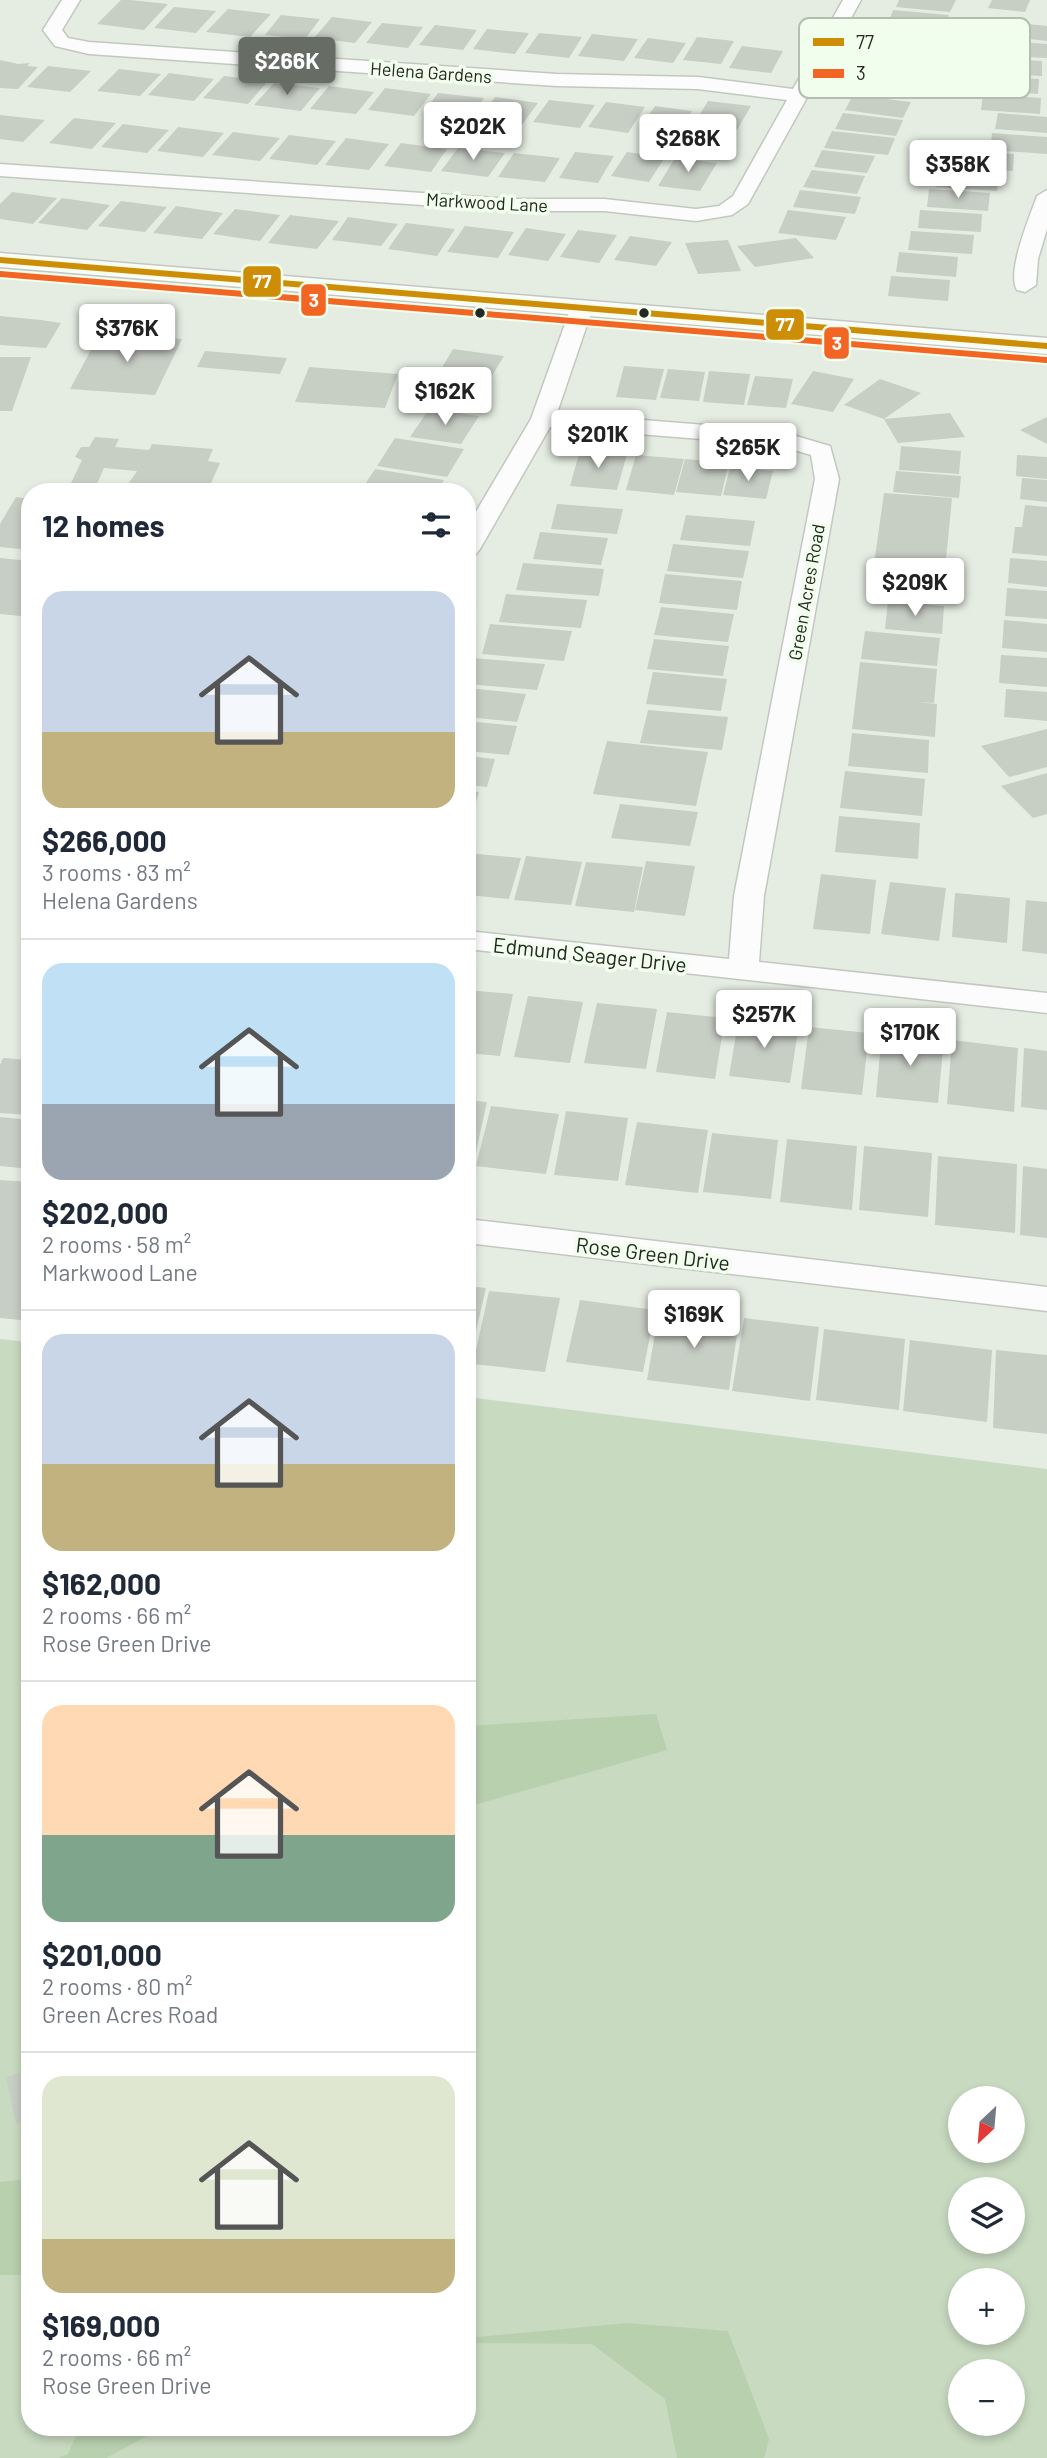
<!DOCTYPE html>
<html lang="en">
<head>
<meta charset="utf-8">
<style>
  :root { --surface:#fff; --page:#f2f2f3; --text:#1f2937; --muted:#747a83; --line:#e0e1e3; --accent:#676d64 }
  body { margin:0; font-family:Barlow,sans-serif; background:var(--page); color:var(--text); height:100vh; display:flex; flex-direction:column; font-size:26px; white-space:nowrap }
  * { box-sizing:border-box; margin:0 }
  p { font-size:23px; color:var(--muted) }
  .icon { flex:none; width:38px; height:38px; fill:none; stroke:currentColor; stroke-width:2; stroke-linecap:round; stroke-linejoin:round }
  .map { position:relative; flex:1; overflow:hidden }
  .sheet { position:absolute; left:21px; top:483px; width:455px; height:1953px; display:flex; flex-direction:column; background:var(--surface); border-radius:28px; box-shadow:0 4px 10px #0003 }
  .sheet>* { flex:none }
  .needle { width:46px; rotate:206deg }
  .buttons { position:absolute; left:948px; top:2086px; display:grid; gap:14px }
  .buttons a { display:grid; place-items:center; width:77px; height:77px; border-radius:50%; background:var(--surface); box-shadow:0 4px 10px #0003; font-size:35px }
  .price { position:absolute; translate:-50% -60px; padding:0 16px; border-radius:7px; background:#fff; color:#222; font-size:23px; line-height:46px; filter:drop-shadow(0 2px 4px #0008) }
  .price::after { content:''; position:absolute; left:50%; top:42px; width:21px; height:16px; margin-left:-10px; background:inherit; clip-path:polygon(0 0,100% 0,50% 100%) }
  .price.current { background:var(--accent); color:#fff }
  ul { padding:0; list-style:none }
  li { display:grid; align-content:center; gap:14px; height:371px; padding:0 21px }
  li+li { border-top:2px solid var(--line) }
  li span { display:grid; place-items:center; height:217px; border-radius:21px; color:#555 }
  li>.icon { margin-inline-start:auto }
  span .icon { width:126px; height:126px; fill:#fffc; stroke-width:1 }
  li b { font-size:30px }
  h2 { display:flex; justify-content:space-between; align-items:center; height:84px; padding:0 21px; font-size:30px }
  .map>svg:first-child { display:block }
  .green { fill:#c8dac0; fill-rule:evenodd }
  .forest { fill:#b8d0ae }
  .building { fill:#c7cec4 }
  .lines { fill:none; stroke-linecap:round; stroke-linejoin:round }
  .minor-casing { stroke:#c2c8c0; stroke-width:3 }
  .secondary-casing { stroke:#c2c8c0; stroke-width:3 }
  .minor { fill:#fbfcfb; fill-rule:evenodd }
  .secondary { fill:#fbfcfb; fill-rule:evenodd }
  .bus-1-casing { stroke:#f2feed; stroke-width:10 }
  .bus-2-casing { stroke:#f2feed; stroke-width:10 }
  .bus-1 { stroke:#cd8d06; stroke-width:6 }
  .bus-2 { stroke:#f26522; stroke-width:6 }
  .bus-dot { fill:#232820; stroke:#f2feed; stroke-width:2.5 }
  .labels { text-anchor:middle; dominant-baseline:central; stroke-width:7; stroke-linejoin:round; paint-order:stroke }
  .far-street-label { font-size:18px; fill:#232820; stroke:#f2feed }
  .street-label { font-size:21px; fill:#232820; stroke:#f2feed }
  .key { fill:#f2feed; stroke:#b4beb0; stroke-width:2 }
  .key-label { font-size:19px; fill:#232820 }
  .line-badge { stroke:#f2feed; stroke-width:2.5 }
  .badge-label { font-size:19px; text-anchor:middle; font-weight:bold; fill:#fff }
</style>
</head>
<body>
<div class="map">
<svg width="1047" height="2458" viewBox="0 0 1047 2458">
  <rect width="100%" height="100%" fill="#e5ede2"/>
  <path class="green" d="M0,1339L30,1342V2427H467V1397L1047,1469V2458H0ZM961,2098H1013V2151H961ZM961,2189H1013V2242H961ZM961,2280H1013V2333H961ZM961,2371H1013V2424H961Z"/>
  <path class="forest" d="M656,1714L667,1750L467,1807V1726Z
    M30,2179V2275H0V2182Z
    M627,2323L728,2331L769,2439L764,2458H677L665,2399L592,2344L467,2343V2338Z
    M80,2427H164L106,2458H58L68,2454Z"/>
  <path class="building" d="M121,0H130L168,4L144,30L97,24Z
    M899,0H956L950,12L896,7Z
    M992,0H1030L1025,12L988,8Z
    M174,7L216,11L196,33L154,28Z
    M228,9L271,14L250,37L206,32Z
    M893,10L949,15L944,29L888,24Z
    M281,15L320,19L305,39L265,35Z
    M332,17L372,22L355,43L314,38Z
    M1000,21L1047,26V41L994,35Z
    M382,23L423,27L408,48L366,43Z
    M435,25L477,30L463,50L419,45Z
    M487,29L529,33L515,54L473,49Z
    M539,33L582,37L569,58L525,53Z
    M592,34L638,39L624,61L578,56Z
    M697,37L734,41L721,64L683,60Z
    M648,38L686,43L673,63L634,58Z
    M989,40L1047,44V58L989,55Z
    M742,46L783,51L771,73L729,68Z
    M985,58L1042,61V76L984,73Z
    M0,60L18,64L30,63L27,66L38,67L18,89L0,88Z
    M48,66L91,71L70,92L27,87Z
    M119,69L161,74L140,96L97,91Z
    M169,73L214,79L194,101L148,95Z
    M982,75L1039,79L1038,94L981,90Z
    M224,76L268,81L248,104L203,98Z
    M274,83L320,88L301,111L254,105Z
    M329,86L374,92L356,114L310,109Z
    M385,88L431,94L414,116L368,110Z
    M438,93L484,98L470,117L424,112Z
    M983,94L1041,98L1040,114L981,110Z
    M853,95L911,102L903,118L845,110Z
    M495,97L538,103L521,126L478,121Z
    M549,100L595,105L580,128L533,122Z
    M708,101L751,106L737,130L694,124Z
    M606,102L645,107L628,133L588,127Z
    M655,106L692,111L680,130L642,125Z
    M843,113L903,120L896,136L835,129Z
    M998,113L1047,117V133L995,129Z
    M0,115L45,120L23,142L0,139Z
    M74,118L116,123L92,149L49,143Z
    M123,124L169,130L147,153L101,147Z
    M178,127L224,133L203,157L157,151Z
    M832,131L895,138L888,155L824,148Z
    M233,132L280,138L260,161L212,155Z
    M992,133L1047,137V154L990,150Z
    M289,135L336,141L317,165L269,159Z
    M346,138L389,144L369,170L325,165Z
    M401,143L447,149L431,172L384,166Z
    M458,148L505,153L488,177L441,171Z
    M822,150L875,156L867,173L814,167Z
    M955,150L1014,154L1013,171L953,167Z
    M575,152L614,156L598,183L559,178Z
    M627,152L665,157L649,182L611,176Z
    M514,153L560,158L545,182L498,177Z
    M675,158L717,163L700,191L658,186Z
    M937,169L998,173L997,191L936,187Z
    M812,170L865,176L857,194L803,187Z
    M929,189L990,193L988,211L927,207Z
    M800,190L861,197L855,214L793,207Z
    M12,192L57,198L33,224L0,219V204Z
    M62,198L110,205L87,230L38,223Z
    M121,201L167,207L145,232L98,226Z
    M176,206L223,213L202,239L153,233Z
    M235,209L280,215L260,241L213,234Z
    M788,210L846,217L836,240L778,233Z
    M920,210L982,214L981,232L918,228Z
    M290,215L339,221L317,249L268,243Z
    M348,217L398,224L381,246L332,240Z
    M406,223L455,229L437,256L388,249Z
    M465,226L514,232L498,258L447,252Z
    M526,228L566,234L548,261L508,255Z
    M578,230L617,235L599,263L560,257Z
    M911,231L974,235L972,254L908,250Z
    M630,236L672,242L656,266L614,260Z
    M796,238L814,258L755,267L737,246Z
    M728,240L741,271L698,274L685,243Z
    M899,252L958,257L956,277L896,272Z
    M891,276L950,280L948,301L888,296Z
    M0,316L41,320L61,323L46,348L0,345Z
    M100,333L182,339L155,395L70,389Z
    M453,349L504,356L489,381L438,374Z
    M205,351L287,358L280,374L197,367Z
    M0,357H31L12,411H0Z
    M624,366L664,369L656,400L616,397Z
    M309,367L398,374L385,408L295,402Z
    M668,369L705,372L699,401L660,398Z
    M709,371L750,374L744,405L703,402Z
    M813,371L854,379L833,412L791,404Z
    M755,376L793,379L786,408L747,405Z
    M436,377L489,385L473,412L419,404Z
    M880,379L921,393L884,419L844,405Z
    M429,409L479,416L461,444L410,437Z
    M950,413L965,437L898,443L884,419Z
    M1047,417V444L1020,430Z
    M95,437L119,439L115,447L149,450L152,444L213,449L208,461L220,463L207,492L124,490L137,471L104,468L96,486L71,483L82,460L75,457L81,447H89Z
    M395,438L464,449L447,477L377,466Z
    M901,446L961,451L959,474L899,470Z
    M580,450L627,454L617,490L570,486Z
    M636,455L684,459L674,495L626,490Z
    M1017,455L1047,457V479L1016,476Z
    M685,459L729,463L721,496L676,492Z
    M730,467L773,471L766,499L723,495Z
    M375,469L444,480L437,492H360Z
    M896,471L961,476L959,498L893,492Z
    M1022,478L1047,480V502L1020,499Z
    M884,493L952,498L945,570L874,564Z
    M16,497L30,499V550L0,547V524Z
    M557,504L623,509L617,534L551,529Z
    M1025,505L1047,507V556L1012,553L1015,527H1022Z
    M686,515L755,521L750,546L680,540Z
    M540,532L608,538L601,565L533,559Z
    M673,544L749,551L743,578L667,571Z
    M0,558L30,561V617L0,614Z
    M1010,558L1047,561V587L1008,583Z
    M523,563L604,569L599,596L516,590Z
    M872,568L944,573L942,601L869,596Z
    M665,574L742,581L737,610L659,603Z
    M1007,588L1047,591V619L1005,616Z
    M506,594L587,600L581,628L499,622Z
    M888,601L944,606L942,634L885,629Z
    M661,607L734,614L728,642L654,635Z
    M1004,620L1047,624V652L1002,648Z
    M490,624L572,631L564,661L482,654Z
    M865,631L940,638L937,666L861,659Z
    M654,639L729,646L723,676L647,669Z
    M1001,655L1047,658V687L999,683Z
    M472,658L545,664L537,690L467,684Z
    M860,662L937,669L934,703L917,702L937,704L935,737L852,729Z
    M653,672L727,679L721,711L646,704Z
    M467,688L526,694L517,722L467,717Z
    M1006,689L1047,692V721L1004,717Z
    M648,710L728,717L722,750L640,743Z
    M467,721L517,726L509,755L467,751Z
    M1047,729V767L1009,777L981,746Z
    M852,733L929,740L928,773L848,766Z
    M607,741L708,752L696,806L593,794Z
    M467,756L495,759L487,787L467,785Z
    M845,771L925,779L922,816L840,808Z
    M1047,773V814L1033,818L1001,786Z
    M467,791L479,792L470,822H467Z
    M620,804L698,812L690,846L611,838Z
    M839,816L920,823L918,859L835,852Z
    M467,853L521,858L509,899L467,895Z
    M526,856L582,862L571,905L514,900Z
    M646,861L695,866L685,916L635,910Z
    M586,862L643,867L634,912L575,906Z
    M821,874L876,880L870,934L813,929Z
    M890,882L946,888L939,941L881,934Z
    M955,893L1010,898L1007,943L952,937Z
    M1026,900L1047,902V954L1022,951Z
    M467,990L513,994L500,1056L467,1053Z
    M528,996L583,1002L570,1063L514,1057Z
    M597,1003L657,1009L646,1069L584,1063Z
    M667,1012L725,1018L715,1079L656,1072Z
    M739,1017L799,1024L790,1083L729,1076Z
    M809,1027L869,1033L862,1095L801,1089Z
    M882,1032L944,1039L938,1103L876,1097Z
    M952,1040L1018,1048L1014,1112L947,1104Z
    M1024,1048L1047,1051V1110L1021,1107Z
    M3,1058L30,1060V1115L0,1113V1065Z
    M467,1100L487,1102L473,1165L467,1164Z
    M491,1106L559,1114L546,1174L476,1166Z
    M566,1111L628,1118L618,1181L554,1175Z
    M0,1117L30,1120V1169L0,1166Z
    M637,1122L708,1130L698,1193L625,1185Z
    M712,1133L778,1140L771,1199L703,1192Z
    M787,1139L857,1146L852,1210L780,1202Z
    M864,1146L932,1153L928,1217L859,1210Z
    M938,1156L1017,1164L1015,1233L935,1225Z
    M1023,1166L1047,1169V1238L1020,1235Z
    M0,1180L30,1182V1321L0,1318Z
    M467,1286L486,1288L470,1357H467Z
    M489,1291L560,1298L545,1372L473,1364Z
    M580,1300L655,1310L643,1372L566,1362Z
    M659,1311L739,1320L729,1390L647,1380Z
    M744,1318L819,1327L810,1401L732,1391Z
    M824,1329L905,1339L899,1410L816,1400Z
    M910,1340L992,1350L987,1422L903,1411Z
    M996,1350L1047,1355V1434L993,1428Z
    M30,2070V2120L16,2124L6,2077Z"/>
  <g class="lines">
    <defs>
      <path id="minor" d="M62,0H80L62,30L68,38L89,42L557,74L698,77L793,89L843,0H861L748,204L732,215L696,221L604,211H510L0,176V164L510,199H604L696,209L719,206L733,196L787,100L698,89L557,86L89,54L55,46L43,30Z
        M1047,190V229L1038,259L1036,285L1025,292L1017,290C1006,272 1030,216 1037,196Z
        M581,303L592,310L557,413L779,431L830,446L839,479L764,896L759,962L1047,993V1013L467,949V931L729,959L734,896L815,479L811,455L777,445L550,427L480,549L476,554L467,556V527L531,419L570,310Z
        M467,1219L1047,1287V1311L467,1243Z"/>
      <path id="secondary" d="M0,253L1047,338V354L0,267Z"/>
    </defs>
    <use href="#minor" class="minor-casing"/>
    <use href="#secondary" class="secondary-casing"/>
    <use href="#minor" class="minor"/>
    <use href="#secondary" class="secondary"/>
    <defs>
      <path id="bus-1" d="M0,260L1047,346"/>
      <path id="bus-2" d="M0,274L1046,360"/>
    </defs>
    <use href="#bus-1" class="bus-1-casing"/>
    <use href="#bus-2" class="bus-2-casing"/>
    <use href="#bus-1" class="bus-1"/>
    <use href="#bus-2" class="bus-2"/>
  </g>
  <g class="bus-dot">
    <circle cx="480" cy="313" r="6"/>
    <circle cx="644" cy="313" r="6"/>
  </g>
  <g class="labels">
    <g class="far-street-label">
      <text transform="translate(431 72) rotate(4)">Helena Gardens</text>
      <text transform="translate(487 202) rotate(3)">Markwood Lane</text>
      <text transform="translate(806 592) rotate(-80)">Green Acres Road</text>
    </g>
    <g class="street-label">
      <text transform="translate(590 954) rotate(6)">Edmund Seager Drive</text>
      <text transform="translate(653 1253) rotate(7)">Rose Green Drive</text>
    </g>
  </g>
  <rect x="799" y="18" width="231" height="80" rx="10" class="key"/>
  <rect x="813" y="38" width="31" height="8" fill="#cd8d06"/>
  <rect x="813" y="69" width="31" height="9" fill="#f26522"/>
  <g class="key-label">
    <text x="856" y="49">77</text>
    <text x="856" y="80">3</text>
  </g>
  <g class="line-badge">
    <rect x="242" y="265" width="40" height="33" rx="7" fill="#cd8d06"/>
    <rect x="300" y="283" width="27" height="34" rx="7" fill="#f26522"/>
    <rect x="765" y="308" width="40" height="33" rx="7" fill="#cd8d06"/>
    <rect x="823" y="326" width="27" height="34" rx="7" fill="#f26522"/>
  </g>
  <g class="badge-label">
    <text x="262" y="288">77</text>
    <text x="314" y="307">3</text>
    <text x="785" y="331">77</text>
    <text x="837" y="350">3</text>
  </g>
</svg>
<div class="buttons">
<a><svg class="needle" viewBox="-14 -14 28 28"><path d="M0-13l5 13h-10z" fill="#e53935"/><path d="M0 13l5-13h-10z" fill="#747a83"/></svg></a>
<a><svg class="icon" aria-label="layers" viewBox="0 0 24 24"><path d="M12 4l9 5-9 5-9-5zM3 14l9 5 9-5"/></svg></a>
<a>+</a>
<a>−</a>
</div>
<b class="price current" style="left:287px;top:97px">$266K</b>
<b class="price" style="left:473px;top:162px">$202K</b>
<b class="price" style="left:688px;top:174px">$268K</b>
<b class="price" style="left:958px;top:200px">$358K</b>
<b class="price" style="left:127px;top:364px">$376K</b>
<b class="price" style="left:445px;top:427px">$162K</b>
<b class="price" style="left:598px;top:470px">$201K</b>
<b class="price" style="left:748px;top:483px">$265K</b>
<b class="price" style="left:915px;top:618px">$209K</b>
<b class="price" style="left:764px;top:1050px">$257K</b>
<b class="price" style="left:910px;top:1068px">$170K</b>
<b class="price" style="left:694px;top:1350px">$169K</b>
<section class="sheet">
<h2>12 homes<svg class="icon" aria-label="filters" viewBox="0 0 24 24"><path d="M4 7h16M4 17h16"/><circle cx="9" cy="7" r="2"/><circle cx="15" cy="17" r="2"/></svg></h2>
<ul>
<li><span style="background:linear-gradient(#c9d6e8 65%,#c2b280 0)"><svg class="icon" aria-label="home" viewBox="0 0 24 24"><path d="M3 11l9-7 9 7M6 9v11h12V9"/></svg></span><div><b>$266,000</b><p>3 rooms · 83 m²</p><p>Helena Gardens</p></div></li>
<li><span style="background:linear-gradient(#bfe0f5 65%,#9aa5b1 0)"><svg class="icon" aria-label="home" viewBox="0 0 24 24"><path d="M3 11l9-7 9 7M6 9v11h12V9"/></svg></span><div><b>$202,000</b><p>2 rooms · 58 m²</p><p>Markwood Lane</p></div></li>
<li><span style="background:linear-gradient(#c9d6e8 60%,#c2b280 0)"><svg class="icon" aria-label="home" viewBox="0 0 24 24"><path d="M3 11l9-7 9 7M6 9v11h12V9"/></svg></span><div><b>$162,000</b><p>2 rooms · 66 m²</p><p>Rose Green Drive</p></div></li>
<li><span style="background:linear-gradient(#ffd9b3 60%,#7fa58c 0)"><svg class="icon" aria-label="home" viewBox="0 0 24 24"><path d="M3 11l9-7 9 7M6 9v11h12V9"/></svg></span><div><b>$201,000</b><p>2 rooms · 80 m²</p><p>Green Acres Road</p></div></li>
<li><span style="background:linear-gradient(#dfe7d0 75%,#c2b280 0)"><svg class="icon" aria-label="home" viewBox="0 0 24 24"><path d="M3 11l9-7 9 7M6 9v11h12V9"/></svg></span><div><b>$169,000</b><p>2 rooms · 66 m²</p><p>Rose Green Drive</p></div></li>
</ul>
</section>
</div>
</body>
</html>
